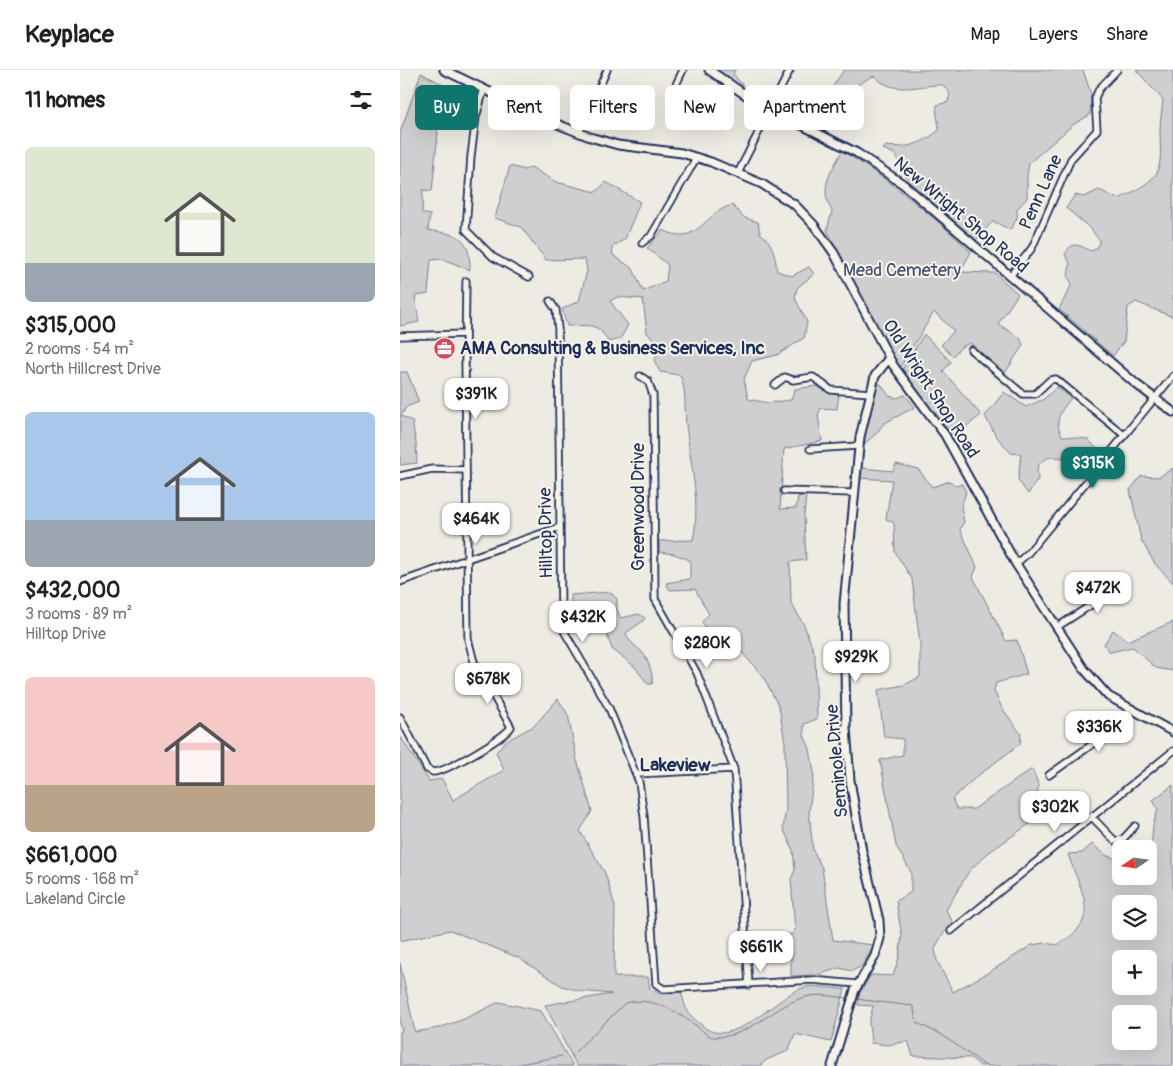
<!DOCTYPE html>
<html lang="en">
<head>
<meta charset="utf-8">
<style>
  :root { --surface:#fff; --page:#f6f6f6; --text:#202124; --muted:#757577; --line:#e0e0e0; --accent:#0f766e }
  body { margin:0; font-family:Pangolin,sans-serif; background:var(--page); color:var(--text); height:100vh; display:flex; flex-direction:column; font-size:19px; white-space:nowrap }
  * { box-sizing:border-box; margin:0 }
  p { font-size:16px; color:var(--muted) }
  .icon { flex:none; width:28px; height:28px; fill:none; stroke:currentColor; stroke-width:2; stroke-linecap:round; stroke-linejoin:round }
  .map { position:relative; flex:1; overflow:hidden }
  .side { display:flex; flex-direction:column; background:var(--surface); width:400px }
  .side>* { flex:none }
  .hud { position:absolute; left:15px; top:15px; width:475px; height:45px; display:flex; gap:10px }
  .needle { width:32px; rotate:257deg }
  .tools { position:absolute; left:712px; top:770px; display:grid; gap:10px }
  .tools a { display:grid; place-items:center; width:45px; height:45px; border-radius:8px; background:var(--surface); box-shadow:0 5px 20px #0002; font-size:25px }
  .price { position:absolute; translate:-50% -42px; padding:0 11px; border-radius:10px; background:#fff; color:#222; font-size:16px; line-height:32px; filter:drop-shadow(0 1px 2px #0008) }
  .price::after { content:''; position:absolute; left:50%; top:30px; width:15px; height:11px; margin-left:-8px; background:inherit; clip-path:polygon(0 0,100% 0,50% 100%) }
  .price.current { background:var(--accent); color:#fff }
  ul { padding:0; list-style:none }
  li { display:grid; align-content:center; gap:10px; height:265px; padding:0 25px }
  li span { display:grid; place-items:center; height:155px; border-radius:8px; color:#555 }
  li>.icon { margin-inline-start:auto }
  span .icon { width:90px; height:90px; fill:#fffc; stroke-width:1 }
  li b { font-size:21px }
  h2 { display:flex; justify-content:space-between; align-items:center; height:60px; padding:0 25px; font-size:21px }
  .pill { padding:0 18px; border-radius:8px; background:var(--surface); box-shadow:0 5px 20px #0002; font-size:18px; line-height:45px }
  .pill.current { background:var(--accent); color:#fff }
  header { display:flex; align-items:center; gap:30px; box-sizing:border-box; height:70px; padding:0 25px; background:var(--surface); border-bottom:1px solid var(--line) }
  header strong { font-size:24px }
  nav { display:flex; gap:28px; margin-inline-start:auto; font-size:18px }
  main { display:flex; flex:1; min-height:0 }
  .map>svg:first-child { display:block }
  .green { fill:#cfcfcf; stroke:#757f96; fill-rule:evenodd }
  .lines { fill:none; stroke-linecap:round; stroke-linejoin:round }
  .stream { stroke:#6e7992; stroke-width:1 }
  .minor-casing { stroke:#1b2f5e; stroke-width:9 }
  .tertiary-casing { stroke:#1b2f5e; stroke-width:11 }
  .minor { stroke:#f7f3e8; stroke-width:5.5 }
  .tertiary { stroke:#f7f3e8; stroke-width:7 }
  .labels { text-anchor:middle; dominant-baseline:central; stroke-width:4; stroke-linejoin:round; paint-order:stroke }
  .street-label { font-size:18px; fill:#1b2f5e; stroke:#f7f3e8 }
  .park-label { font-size:18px; fill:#3f4f75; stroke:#f7f3e8 }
  .poi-label { font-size:18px; font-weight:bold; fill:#1b2f5e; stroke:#f7f3e8; text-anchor:start }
  .neighbourhood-label { font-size:19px; font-weight:bold; fill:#1b2f5e; stroke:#f7f3e8 }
</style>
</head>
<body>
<header>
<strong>Keyplace</strong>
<nav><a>Map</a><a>Layers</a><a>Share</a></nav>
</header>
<main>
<section class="side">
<h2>11 homes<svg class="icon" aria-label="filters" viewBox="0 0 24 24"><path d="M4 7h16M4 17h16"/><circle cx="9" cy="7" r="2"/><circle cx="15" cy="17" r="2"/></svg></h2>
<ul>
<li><span style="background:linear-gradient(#dfe7d0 75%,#9aa5b1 0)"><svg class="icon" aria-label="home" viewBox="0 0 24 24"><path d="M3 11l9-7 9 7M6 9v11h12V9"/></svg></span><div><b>$315,000</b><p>2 rooms · 54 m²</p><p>North Hillcrest Drive</p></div></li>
<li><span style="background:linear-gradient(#a9c7e8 70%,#9aa5b1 0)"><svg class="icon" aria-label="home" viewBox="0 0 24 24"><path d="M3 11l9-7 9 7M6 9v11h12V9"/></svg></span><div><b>$432,000</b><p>3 rooms · 89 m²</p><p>Hilltop Drive</p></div></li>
<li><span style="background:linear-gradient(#f6c9c9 70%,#b9a48a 0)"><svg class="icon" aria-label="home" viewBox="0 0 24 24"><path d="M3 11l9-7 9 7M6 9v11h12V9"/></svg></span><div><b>$661,000</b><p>5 rooms · 168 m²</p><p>Lakeland Circle</p></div></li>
</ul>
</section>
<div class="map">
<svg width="773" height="996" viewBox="0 0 773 996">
  <rect width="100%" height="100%" fill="#eeebe2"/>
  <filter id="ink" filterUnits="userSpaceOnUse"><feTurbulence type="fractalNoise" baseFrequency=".02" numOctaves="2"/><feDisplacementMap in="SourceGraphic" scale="10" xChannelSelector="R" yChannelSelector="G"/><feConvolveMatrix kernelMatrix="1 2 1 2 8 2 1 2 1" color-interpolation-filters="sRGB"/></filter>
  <g filter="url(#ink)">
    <path class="green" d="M317,0H335L333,4L349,23Z
      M444,0H683L691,24L690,45L674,54L629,93L627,106V128L617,139V148L610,160L593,151L576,170L509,112L495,84L483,79L486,76C506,79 523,74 539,60C539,50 535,45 537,35L548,32L550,24L543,15C517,14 496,27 474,6C470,7 437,27 436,29C430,36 428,46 423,54L415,51C416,41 423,37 424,26L433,16Z
      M736,0H773V247L736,232L728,237L724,271L713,286L659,239L672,214L668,207L670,193L665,185C671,171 678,174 690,181L696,179L700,171L691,159L666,138L675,125L684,127L699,120L718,129C729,125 755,111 758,100C762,87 760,74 760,61C760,51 762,40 763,30Z
      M21,3L42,14L30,36L29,48L38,62L32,121L23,120L22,143L30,145L28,160C58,165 70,164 70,200L43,189L31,190L28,224L15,226L19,252L0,256V63Z
      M442,81C489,109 531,144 571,182L560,202L595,203L618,224L598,254L620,268L623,275L605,303L570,273L561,277L553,286L541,275L554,261L534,242L499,299L475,256L427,160L432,141C418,117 431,103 442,81Z
      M110,96L125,100L131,97L156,112L196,122L206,112L240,132L225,169L212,177L213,185L233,199L243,221L266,211L268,195L247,178L263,160C298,178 303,143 332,135L345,148L358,152L360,163C373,172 375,185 377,201L392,206L409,197L414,204L397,218L395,228L407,252L404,268L377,285L352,291L344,309L348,329L368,333L391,330L395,319L417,316L421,319L439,324L437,339L421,338L418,345L422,371L384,379L380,439L396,438L398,427L406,425L404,445L406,490L390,492L391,533L404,555L415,585L417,649L404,654V665L410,679L414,703L409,742L413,780L422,798L433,870L474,875L462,896L452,901L439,898L418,905L391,906V885L355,888L352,867L393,864L395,860L391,809L395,800L393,780L383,758L386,739L385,673L379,637L363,606L325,564L309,563L302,552L309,544L295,519L270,520L266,513L290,509V490L274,484L259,482V471L293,470C301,432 290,392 286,354C284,336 287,321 280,305L260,302L254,290L262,277L247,263L243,229L217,227L210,231L228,255L220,269L208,272C198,251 188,256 167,256L162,239L179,231L187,201L185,189L146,190L121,157L95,148Z
      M524,264L551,292L543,301L581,345L551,369L500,303Z
      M0,302H7L19,332L6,337L1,346L12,351L16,373L17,393L0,395Z
      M481,314L489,326L497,328L505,325L515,337L483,354L477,363L463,375L476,315Z
      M657,317L671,328C661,341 653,349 662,366L687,369L701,382L679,394C666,388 644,380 637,399L638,409L628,424L618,410L621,384L611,383L596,366L585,346L604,322L626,337L644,329Z
      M496,394L518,399L532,417L550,411L556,416L562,414L566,422L561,437L564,452L560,459L577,497L573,507L606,571L617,570L627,604L596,613L594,621L602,638L621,664L620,674L576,707L552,729L557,739H574L632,699L639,716L635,728L638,748L588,783L569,801L546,840L554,854L543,864L535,878L537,891L553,922L591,901L632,875L645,873L657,875C704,850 681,824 668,784L682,783L692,774L707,786L721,790V806H749L753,755L758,739L753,730L773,715V996H580L571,988L513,986L508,971L488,975L471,973L469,953L473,936L458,935L459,924L471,905L493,906L499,888L502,866L496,831L511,822V802L496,776L480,690L503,685V669L484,667L478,620L504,615L520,607V574L512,509L495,482L494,453L486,449L492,410L459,408L461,398L493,401ZM721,834H749V861H721ZM721,889H749V916H721ZM721,944H749V971H721Z
      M773,398V513L755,494L741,470L730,420L741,406L759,407Z
      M210,522L217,529V540L221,548L239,544L245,548L243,551L226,563C229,573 234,574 241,581C248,588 254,606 252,614H248L234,596L212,579L202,550L171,552V525Z
      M773,552V601L756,598L733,577L710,582L704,574L713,560L727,571Z
      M158,629L168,645L177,690L192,741L180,761L205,803L215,836L214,907H248L250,919L260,924L281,922C287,943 287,943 304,957C333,980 375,928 402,918C413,914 433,919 445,919L431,972L395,964L388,981L366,990L360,996H177L145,935L212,924L180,921L162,916L119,888L50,860L0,871V666L29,711L42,709L53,730L104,700L96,682L106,671L134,656Z
      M0,893L15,962L39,958L64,949L99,932L141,941L173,996H0V962L2,961L0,953Z"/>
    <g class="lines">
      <path class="stream" d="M455,929L513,936L517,953L542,965L586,996
        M175,982L225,933C252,926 276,941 298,957C304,962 309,968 317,967C352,967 376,932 410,926C422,924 437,927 449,928
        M109,996L162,986"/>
      <defs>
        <path id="minor" d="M84,19L76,47L71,86L66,160L93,187L129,207
          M273,21L283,0
          M179,63L207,0
          M338,103L390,0
          M242,173L251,166L297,87
          M610,206L632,178L671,89L697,60L695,28L699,19L717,0
          M150,231L156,240L158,259L161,548L164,561L209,638L239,712L244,746L256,914L264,919L412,910L457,914
          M0,266L65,264
          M571,280L623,324H635L650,310L656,309L724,365
          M240,306L248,311L253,325L255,529L297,603L334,699L349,915
          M375,315L385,307L393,310L413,307L431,320L470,323
          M410,379L458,376
          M0,406L32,399L66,400
          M384,421L453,423
          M616,494L628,483L773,306
          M0,512L160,457
          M657,557L705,526L714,511
          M0,647L27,699L33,702C46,702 104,668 111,657L74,592L68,569L65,289L66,211
          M237,704L334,699
          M649,705L704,666L731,640
          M691,746L715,771L723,769L735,756
          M551,861L773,681"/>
        <path id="tertiary" d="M44,0L152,52L190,67L218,75L282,83L311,92L362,114L395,135L414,155L434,183L493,295L545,365L616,494L684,599L708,626L773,662
          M309,0L356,32L457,83L503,114L736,314L773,342
          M432,996L455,920L475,886L480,868L479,850L462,781L450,710L446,658L444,534L460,367L475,306L489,288"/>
      </defs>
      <use href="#minor" class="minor-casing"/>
      <use href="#tertiary" class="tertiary-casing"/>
      <use href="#minor" class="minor"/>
      <use href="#tertiary" class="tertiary"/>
    </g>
  </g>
  <defs>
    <symbol id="office-disc" viewBox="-11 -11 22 22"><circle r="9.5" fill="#d1495b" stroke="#f7f3e8"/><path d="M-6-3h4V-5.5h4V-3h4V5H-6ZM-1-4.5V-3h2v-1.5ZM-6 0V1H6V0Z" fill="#fff"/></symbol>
  </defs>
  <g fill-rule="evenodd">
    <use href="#office-disc" x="32" y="266" width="25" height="25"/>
  </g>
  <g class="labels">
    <g class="street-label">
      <text transform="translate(641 122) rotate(-66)">Penn Lane</text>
      <text transform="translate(561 145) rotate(40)">New Wright Shop Road</text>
      <text transform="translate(531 319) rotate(57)">Old Wright Shop Road</text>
      <text transform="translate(238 437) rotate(-90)">Greenwood Drive</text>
      <text transform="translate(146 463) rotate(-91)">Hilltop Drive</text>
      <text transform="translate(437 691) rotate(-95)">Seminole Drive</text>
    </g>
    <g class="park-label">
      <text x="502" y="200">Mead Cemetery</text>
    </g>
    <g class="poi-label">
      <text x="60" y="278">AMA Consulting &amp; Business Services, Inc</text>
    </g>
    <g class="neighbourhood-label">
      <text x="275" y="695">Lakeview</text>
    </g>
  </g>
</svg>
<div class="tools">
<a><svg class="needle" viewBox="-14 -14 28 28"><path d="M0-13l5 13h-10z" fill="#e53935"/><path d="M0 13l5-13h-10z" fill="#757577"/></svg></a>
<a><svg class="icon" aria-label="layers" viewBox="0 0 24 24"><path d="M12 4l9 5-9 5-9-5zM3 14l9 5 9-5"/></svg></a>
<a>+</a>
<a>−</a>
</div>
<b class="price" style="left:76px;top:350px">$391K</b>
<b class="price current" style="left:693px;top:419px">$315K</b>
<b class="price" style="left:76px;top:475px">$464K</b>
<b class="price" style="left:698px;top:544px">$472K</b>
<b class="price" style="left:183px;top:573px">$432K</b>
<b class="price" style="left:307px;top:599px">$280K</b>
<b class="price" style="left:456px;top:613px">$929K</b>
<b class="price" style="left:88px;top:635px">$678K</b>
<b class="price" style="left:699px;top:683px">$336K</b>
<b class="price" style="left:655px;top:763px">$302K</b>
<b class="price" style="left:361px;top:903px">$661K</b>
<div class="hud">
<a class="pill current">Buy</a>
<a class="pill">Rent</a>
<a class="pill">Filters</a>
<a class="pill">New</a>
<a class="pill">Apartment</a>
</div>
</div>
</main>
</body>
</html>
